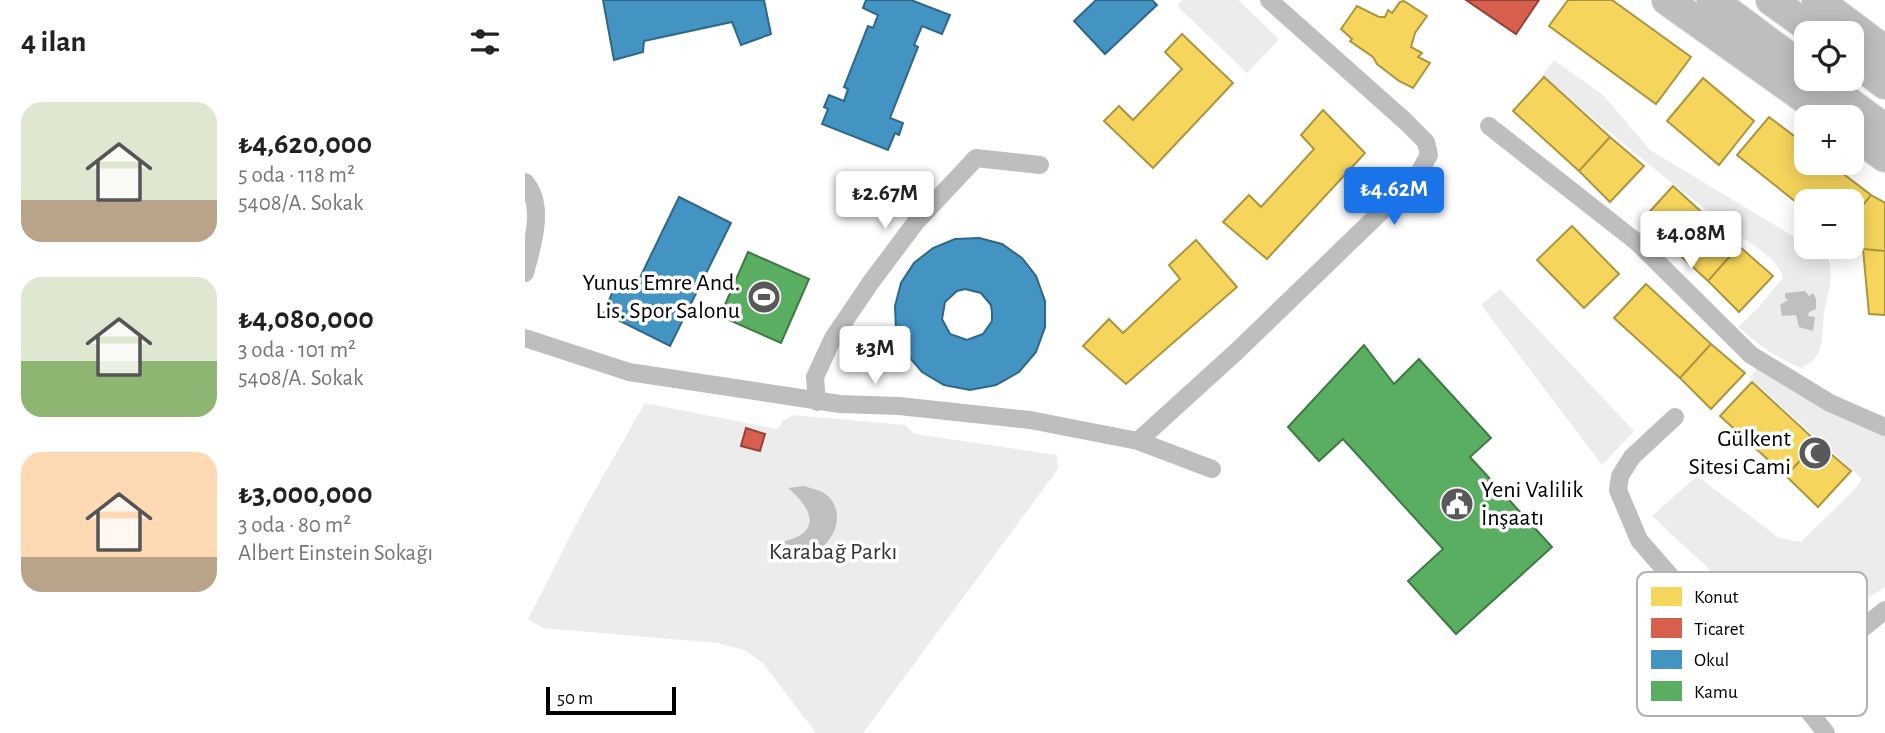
<!DOCTYPE html>
<html lang="tr">
<head>
<meta charset="utf-8">
<style>
  :root { --surface:#fff; --page:#f6f6f6; --text:#222; --muted:#767676; --accent:#1a73e8 }
  body { margin:0; font-family:"Alegreya Sans",sans-serif; background:var(--page); color:var(--text); height:100vh; display:flex; flex-direction:column; font-size:26px; white-space:nowrap }
  * { box-sizing:border-box; margin:0 }
  p { font-size:23px; color:var(--muted) }
  .icon { flex:none; width:38px; height:38px; fill:none; stroke:currentColor; stroke-width:2; stroke-linecap:round; stroke-linejoin:round }
  .map { position:relative; flex:1; overflow:hidden }
  .side { display:flex; flex-direction:column; background:var(--surface); width:525px }
  .side>* { flex:none }
  .fabs { position:absolute; left:1269px; top:21px; display:grid; gap:14px }
  .fabs a { display:grid; place-items:center; width:70px; height:70px; border-radius:14px; background:var(--surface); box-shadow:0 4px 18px #0003; font-size:35px }
  .scale { position:absolute; left:21px; bottom:18px; width:130px; box-sizing:border-box; padding-left:7px; border:4px solid #000; border-top:0; font-size:19px; line-height:24px; white-space:nowrap; color:#000; -webkit-text-stroke:5px #fff; paint-order:stroke }
  .price { position:absolute; translate:-50% -60px; padding:0 16px; border-radius:7px; background:#fff; color:#222; font-size:23px; line-height:46px; filter:drop-shadow(0 2px 4px #0008) }
  .price::after { content:''; position:absolute; left:50%; top:42px; width:21px; height:16px; margin-left:-10px; background:inherit; clip-path:polygon(0 0,100% 0,50% 100%) }
  .price.active { background:var(--accent); color:#fff }
  ul { padding:0; list-style:none }
  li { display:flex; align-items:center; gap:21px; height:175px; padding:0 21px }
  li span { display:grid; place-items:center; flex:none; width:196px; height:140px; border-radius:21px; color:#555 }
  li>.icon { margin-inline-start:auto }
  span .icon { width:84px; height:84px; fill:#fffc; stroke-width:1 }
  li b { font-size:30px }
  h2 { display:flex; justify-content:space-between; align-items:center; height:84px; padding:0 21px; font-size:30px }
  main { display:flex; flex:1; min-height:0 }
  .map>svg:first-child { display:block }
  .green { fill:#ececec }
  .water { fill:#bfbfbf }
  .homes { fill:#f6d55c; stroke:#ac9540; stroke-width:2 }
  .shops { fill:#d6604d; stroke:#964336; stroke-width:2 }
  .schools { fill:#4393c3; stroke:#2f6788; stroke-width:2; fill-rule:evenodd }
  .public { fill:#5aae61; stroke:#3f7a44; stroke-width:2 }
  .lines { fill:none; stroke-linecap:round; stroke-linejoin:round }
  .trunk-casing { stroke:#dbdbdb; stroke-width:32 }
  .minor { stroke:#bebebe; stroke-width:18 }
  .trunk { stroke:#bebebe; stroke-width:30 }
  .labels { text-anchor:middle; dominant-baseline:central; stroke-width:7; stroke-linejoin:round; paint-order:stroke }
  .poi-label { font-size:24px; fill:#000; stroke:#fff; text-anchor:end }
  .park-label { font-size:24px; fill:#333; stroke:#fff }
  .key { fill:#fff; stroke:#b2b2b2; stroke-width:2 }
  .key-label { font-size:19px; fill:#000 }
</style>
</head>
<body>
<main>
<section class="side">
<h2>4 ilan<svg class="icon" aria-label="filters" viewBox="0 0 24 24"><path d="M4 7h16M4 17h16"/><circle cx="9" cy="7" r="2"/><circle cx="15" cy="17" r="2"/></svg></h2>
<ul>
<li><span style="background:linear-gradient(#dfe7d0 70%,#b9a48a 0)"><svg class="icon" aria-label="home" viewBox="0 0 24 24"><path d="M3 11l9-7 9 7M6 9v11h12V9"/></svg></span><div><b>₺4,620,000</b><p>5 oda · 118 m²</p><p>5408/A. Sokak</p></div></li>
<li><span style="background:linear-gradient(#dfe7d0 60%,#8fb573 0)"><svg class="icon" aria-label="home" viewBox="0 0 24 24"><path d="M3 11l9-7 9 7M6 9v11h12V9"/></svg></span><div><b>₺4,080,000</b><p>3 oda · 101 m²</p><p>5408/A. Sokak</p></div></li>
<li><span style="background:linear-gradient(#ffd9b3 75%,#b9a48a 0)"><svg class="icon" aria-label="home" viewBox="0 0 24 24"><path d="M3 11l9-7 9 7M6 9v11h12V9"/></svg></span><div><b>₺3,000,000</b><p>3 oda · 80 m²</p><p>Albert Einstein Sokağı</p></div></li>
</ul>
</section>
<div class="map">
<svg width="1360" height="733" viewBox="0 0 1360 733">
  <rect width="100%" height="100%" fill="#fff"/>
  <path class="green" d="M657,0H713L754,39L722,73L652,6Z
    M1029,60L1079,96L1125,150L1281,244V247C1319,251 1303,289 1299,313C1296,337 1302,357 1276,368C1250,357 1234,345 1213,327L1233,308L1258,278C1254,259 1227,245 1213,234C1146,184 1082,130 1017,76Z
    M975,289L1109,431L1077,465L956,305Z
    M1233,366L1360,435V587L1328,608L1292,620L1230,612L1127,516L1172,476L1254,538L1276,542L1331,488L1337,479L1225,378Z
    M120,403L252,429L256,425L257,420H261L267,415L380,425L390,434L532,455L533,469L338,733H291L238,663L219,650L192,643L18,628L3,619L57,513Z"/>
  <path class="water" d="M1280,291L1284,296L1288,293L1291,299V309L1284,312L1283,316L1290,317L1288,331L1274,327L1271,315L1257,316L1255,305L1263,300L1260,298V293Z
    M279,486C288,489 297,490 304,497C325,520 301,559 271,554C265,553 257,547 251,544C258,541 267,540 274,536C298,522 276,499 263,488Z"/>
  <path class="homes" d="M1043,0H1087L1166,57L1131,104L1024,26Z
    M879,1L902,16L890,33L886,47L897,53L893,57L905,63L888,88L874,81L852,64L848,57L825,41L827,39L816,29L832,6L854,17H860L863,10L867,13L875,2Z
    M657,34L708,83L628,168L579,121L594,106L608,120L657,69L640,52Z
    M1019,77L1085,137L1054,171L988,111Z
    M1178,78L1229,121L1194,165L1142,121Z
    M798,110L840,153L742,259L698,222L724,195L736,207L789,149L776,135Z
    M1244,117L1281,145V163H1304L1346,195L1326,220V201H1281V210L1212,155Z
    M1085,137L1119,166L1085,202L1054,171Z
    M1148,186L1214,246L1183,281L1117,220Z
    M1346,195L1360,203V251L1338,249L1326,243V220Z
    M1047,226L1094,274L1059,308L1012,260Z
    M671,240L712,287L601,384L558,346L584,319L598,333L655,279L644,265Z
    M1214,246L1248,276L1214,312L1183,281Z
    M1338,249L1360,251V315L1344,314Z
    M1121,284L1186,344L1155,378L1089,318Z
    M1186,344L1220,373L1186,409L1155,378Z
    M1227,382L1292,442L1261,476L1195,416Z
    M1292,442L1326,471L1293,507L1261,476Z"/>
  <path class="shops" d="M941,0H1014L991,34Z
    M221,428L240,434L235,451L216,446Z"/>
  <path class="schools" d="M78,0H239L246,34L216,45L207,22L119,41L118,52L89,60Z
    M341,0H386L425,15L417,34L397,26L389,45L393,47L365,118L378,123L374,135L370,133L363,150L297,124L303,109L299,107L304,95L319,101L323,89L319,87L343,26L348,28L353,15L338,8Z
    M571,0H627L632,5L580,54L549,21Z
    M154,197L206,223L145,346L79,313L91,283L109,290Z
    M454,238L477,244L497,258L511,276L520,301V327L511,352L494,372L471,385L445,390L419,385L397,372L380,352L371,330L370,306L376,283L389,263L408,248L430,239ZM440,289L456,293L466,305L467,312V321L458,334L442,340L425,334L417,319L420,302L432,291Z"/>
  <path class="public" d="M223,252L284,279L256,343L195,316Z
    M839,345L869,384L894,359L966,438L945,457L1027,547L931,634L883,581L918,549L818,439L794,461L763,427Z"/>
  <g class="lines">
    <defs>
      <path id="trunk" d="M1142,0L1306,117
        M1187,0L1281,70
        M1246,0L1292,33
        M1292,0L1360,51
        M1326,58L1360,84
        M1292,79L1360,129
        M1326,132L1360,157"/>
    </defs>
    <use href="#trunk" class="trunk-casing"/>
    <path class="minor" d="M964,126L1113,243L1226,355L1305,403L1360,427
      M0,182C21,206 7,246 0,273
      M0,338L104,372L315,404L374,406L505,420L613,441L687,469
      M292,402L290,377L308,338L346,282L391,222L451,158L515,165
      M1150,417L1107,457L1095,476L1093,490L1114,540L1160,593L1183,623L1210,642L1241,657L1285,652L1332,633L1360,610
      M613,441L711,352L891,178L904,155L901,142L880,121L744,0
      M1241,657L1301,733"/>
    <use href="#trunk" class="trunk"/>
  </g>
  <defs>
    <symbol id="stadium-disc" viewBox="-11 -11 22 22"><circle r="9.5" fill="#595959" stroke="#fff"/><path d="M0-5a6.5 5 0 1 0 0 10a6.5 5 0 1 0 0-10ZM-3.5-1.8h7v3.6h-7Z" fill="#fff"/></symbol>
    <symbol id="mosque-disc" viewBox="-11 -11 22 22"><circle r="9.5" fill="#595959" stroke="#fff"/><path d="M3.5-4.9A6 6 0 1 0 3.5 4.9A5 5 0 1 1 3.5-4.9Z" fill="#fff"/></symbol>
    <symbol id="civic-disc" viewBox="-11 -11 22 22"><circle r="9.5" fill="#595959" stroke="#fff"/><path d="M-.6-6.5H3V-4.5H.6V-3L4-1V1h2V6H-6V1h2V-1L-.6-3ZM-1.2 2.5V6h2.4V2.5Z" fill="#fff"/></symbol>
  </defs>
  <g fill-rule="evenodd">
    <use href="#stadium-disc" x="220" y="278" width="38" height="38"/>
    <use href="#mosque-disc" x="1271" y="434" width="38" height="38"/>
    <use href="#civic-disc" x="913" y="485" width="38" height="38"/>
  </g>
  <g class="labels">
    <g class="poi-label">
      <text x="215" y="283">Yunus Emre And.<tspan x="215" dy="28">Lis. Spor Salonu</tspan></text>
      <text x="1266" y="439">Gülkent<tspan x="1266" dy="28">Sitesi Cami</tspan></text>
      <text x="956" y="490" text-anchor="start">Yeni Valilik<tspan x="956" dy="28">İnşaatı</tspan></text>
    </g>
    <g class="park-label">
      <text x="308" y="552">Karabağ Parkı</text>
    </g>
  </g>
  <rect x="1112" y="572" width="230" height="144" rx="10" class="key"/>
  <rect x="1126" y="587" width="31" height="19" fill="#f6d55c"/>
  <rect x="1126" y="618" width="31" height="20" fill="#d6604d"/>
  <rect x="1126" y="650" width="31" height="19" fill="#4393c3"/>
  <rect x="1126" y="681" width="31" height="20" fill="#5aae61"/>
  <g class="key-label">
    <text x="1169" y="603">Konut</text>
    <text x="1169" y="635">Ticaret</text>
    <text x="1169" y="666">Okul</text>
    <text x="1169" y="698">Kamu</text>
  </g>
</svg>
<div class="fabs">
<a><svg class="icon" aria-label="locate" viewBox="0 0 24 24"><circle cx="12" cy="12" r="6"/><path d="M12 2v4M12 18v4M2 12h4M18 12h4"/></svg></a>
<a>+</a>
<a>−</a>
</div>
<div class="scale">50 m</div>
<b class="price active" style="left:869px;top:227px">₺4.62M</b>
<b class="price" style="left:360px;top:231px">₺2.67M</b>
<b class="price" style="left:1166px;top:271px">₺4.08M</b>
<b class="price" style="left:350px;top:386px">₺3M</b>
</div>
</main>
</body>
</html>
